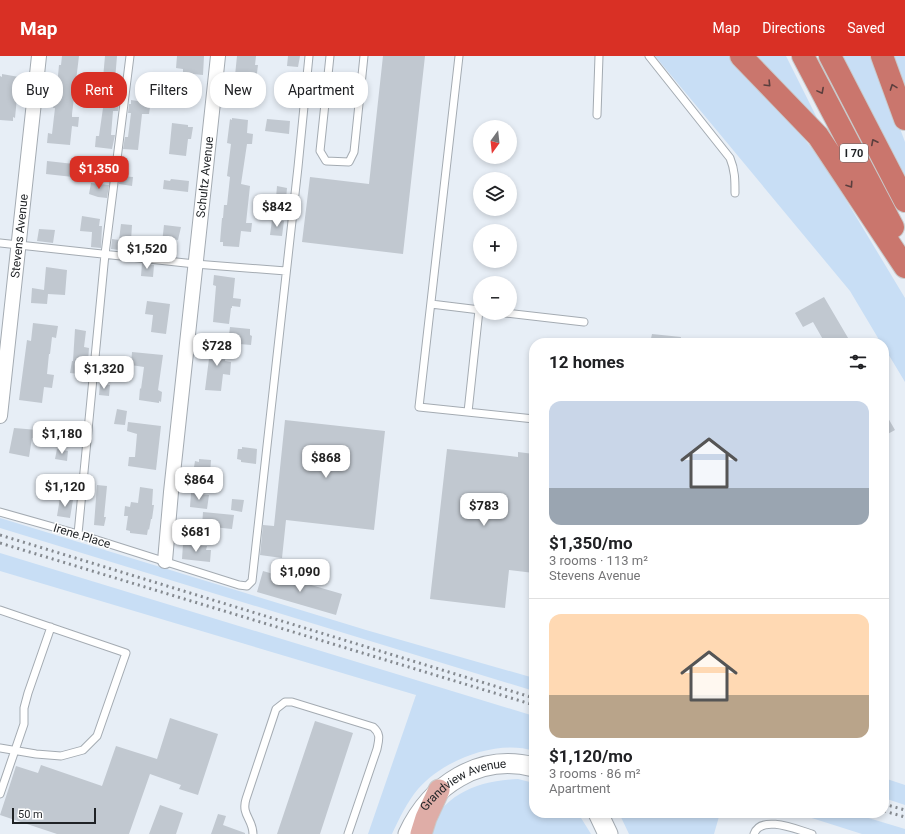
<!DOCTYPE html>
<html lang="en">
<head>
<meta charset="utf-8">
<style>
  :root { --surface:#fff; --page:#f2f2f2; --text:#202124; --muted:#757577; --line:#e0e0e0; --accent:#d93025 }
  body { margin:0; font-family:Roboto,sans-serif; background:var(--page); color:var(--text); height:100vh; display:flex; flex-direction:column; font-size:15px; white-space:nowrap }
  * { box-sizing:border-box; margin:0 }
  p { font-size:13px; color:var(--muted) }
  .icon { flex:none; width:22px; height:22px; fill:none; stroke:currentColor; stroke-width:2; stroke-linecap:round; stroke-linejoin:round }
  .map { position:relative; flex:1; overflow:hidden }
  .drawer { position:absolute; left:529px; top:282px; width:360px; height:480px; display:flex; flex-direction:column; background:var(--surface); border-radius:16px; box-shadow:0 2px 6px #0003 }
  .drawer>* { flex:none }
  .banner { position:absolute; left:12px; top:16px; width:380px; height:36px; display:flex; gap:8px }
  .needle { width:26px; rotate:195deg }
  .fabs { position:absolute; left:473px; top:64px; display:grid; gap:8px }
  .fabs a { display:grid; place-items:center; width:44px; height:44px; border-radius:50%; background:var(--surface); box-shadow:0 2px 6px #0003; font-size:20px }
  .scale { position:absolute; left:12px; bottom:10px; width:84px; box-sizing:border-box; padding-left:4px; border:2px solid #1f2225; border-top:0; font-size:11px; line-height:14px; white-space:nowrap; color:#1f2225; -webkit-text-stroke:3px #fff; paint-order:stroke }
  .price { position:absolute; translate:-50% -34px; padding:0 9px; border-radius:8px; background:#fff; color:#222; font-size:13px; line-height:26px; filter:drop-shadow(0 1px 2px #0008) }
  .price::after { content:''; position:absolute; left:50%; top:24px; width:12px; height:9px; margin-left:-6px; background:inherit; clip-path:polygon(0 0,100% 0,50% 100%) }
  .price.selected { background:var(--accent); color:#fff }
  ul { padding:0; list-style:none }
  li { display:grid; align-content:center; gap:8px; height:212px; padding:0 20px }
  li+li { border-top:1px solid var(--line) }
  li span { display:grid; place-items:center; height:124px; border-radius:12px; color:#555 }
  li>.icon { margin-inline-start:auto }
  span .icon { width:72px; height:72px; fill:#fffc; stroke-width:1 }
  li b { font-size:17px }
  h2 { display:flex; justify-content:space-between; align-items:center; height:48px; padding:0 20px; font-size:17px }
  .chip { padding:0 14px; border-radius:16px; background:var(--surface); box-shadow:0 2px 6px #0003; font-size:14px; line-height:36px }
  .chip.selected { background:var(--accent); color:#fff }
  header { display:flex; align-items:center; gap:24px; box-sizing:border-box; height:56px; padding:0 20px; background:var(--accent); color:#fff }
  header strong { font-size:19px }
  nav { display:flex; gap:22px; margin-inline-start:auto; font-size:14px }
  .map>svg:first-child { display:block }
  .green { fill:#c8def5 }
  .building { fill:#c1c8d0 }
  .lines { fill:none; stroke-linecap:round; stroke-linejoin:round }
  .service-casing { stroke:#a4abb2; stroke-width:9 }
  .minor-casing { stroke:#a4abb2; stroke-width:16 }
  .secondary-casing { stroke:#a4abb2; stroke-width:21 }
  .primary-casing { stroke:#c9cacb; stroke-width:23 }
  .motorway-casing { stroke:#c9cacb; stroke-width:24 }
  .service { stroke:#fff; stroke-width:7 }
  .minor { stroke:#fff; stroke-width:14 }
  .secondary { stroke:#fff; stroke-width:19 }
  .primary { stroke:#dfada7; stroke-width:21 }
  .motorway { stroke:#ca766d; stroke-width:22 }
  .rail { stroke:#858a90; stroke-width:3; stroke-dasharray:2 4; stroke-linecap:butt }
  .oneway { stroke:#5b3f3e }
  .labels { text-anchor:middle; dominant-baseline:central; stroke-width:3; stroke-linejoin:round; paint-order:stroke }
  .shield { fill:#fff; stroke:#626466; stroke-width:1 }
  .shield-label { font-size:11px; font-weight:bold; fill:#1f2225 }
  .street-label { font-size:12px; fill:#1f2225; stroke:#fff }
</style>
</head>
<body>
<header>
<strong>Map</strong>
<nav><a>Map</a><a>Directions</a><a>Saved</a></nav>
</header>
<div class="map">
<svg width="905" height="778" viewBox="0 0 905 778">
  <rect width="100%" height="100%" fill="#e7eef6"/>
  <path class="green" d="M655,0H733L791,65L828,114L905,242V326L884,291V287H881L850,235Z
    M755,0H786L828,84Z
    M840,0H873L905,86V122Z
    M890,0H905V41Z
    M0,462L366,574L534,622V635L0,472Z
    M0,497L534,660V695C497,683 443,704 418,733C407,746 399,763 392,778H368L416,639L0,515Z
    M884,722L905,729V749L884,742Z
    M518,723L534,727V757H578L591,778H425C444,738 476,725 518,723Z
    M619,757H720L714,778H629Z
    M796,757H852L905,773V778H862Z"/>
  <path class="building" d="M62,0H79L72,58V61H79L78,71L72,70L70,89L47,87L48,77L52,78L55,52H53L54,40L56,41L59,9H61Z
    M105,0H117L115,24L103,22Z
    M177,0H204L203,19L183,17V13L176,12Z
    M237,0H256L255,9H258L254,41L233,39Z
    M288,0H300L298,11L287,10Z
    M383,0H425L403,198L302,186L310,121L369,128Z
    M2,18L19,21L15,62L13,61V65L0,64V20L2,21Z
    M140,31L155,32L154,45L151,44L149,58H142L138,94L123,93L125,81H128L131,57H128L129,48H131V44L138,45Z
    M104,45L119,47L118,55H113L111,79H115L112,93L95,91L96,80H99Z
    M232,62L248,64L247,77L253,78L252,88H247L241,128L250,130L246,167H252L251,176L241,175L239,191L223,190V186H220L222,162H223L224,149H227L230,121L227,120L231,88L227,87L230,63L232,64Z
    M267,63L290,65L289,78L265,75Z
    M172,67L188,69V71H193L191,83H188L186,100L169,98Z
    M47,105L92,110L91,123L46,118Z
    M120,120L133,121L132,130L119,128Z
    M171,123L189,125L188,136L163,133L164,124L170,125Z
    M91,127L109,129L107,142L98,141L89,138Z
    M277,130L287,132L286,143L276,142Z
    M82,160L100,163L99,170H102L101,192L91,191L92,176L80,175Z
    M272,164L284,165L282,180L270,179Z
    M121,168L132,169L131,185L147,187L148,185L162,187L164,169L181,171L178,184L174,183L172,200L111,193L112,183L119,184Z
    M39,173L55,174L53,187L37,185Z
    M142,207L154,209L153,221L141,220Z
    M46,211L67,214L65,239L48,238L47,248L31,247L32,232L44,234Z
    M214,219L235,222L233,242L241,243L240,251L232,250V252H231L229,268L213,266L216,230L213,229Z
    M824,241L851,287H825L813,266L803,271L795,257Z
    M147,245L170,248L166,278L151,276L153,259L145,258Z
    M33,267L58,270L56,282L52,281L50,298H49L47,318L54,319L52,332L44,331L42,347L19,344L27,284L31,285Z
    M230,271L250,273V279L252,280L251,289L228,287Z
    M75,273L86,275L84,291L89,292L87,319L70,317L72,305H73Z
    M652,278L681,281L680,287H650Z
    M211,287L227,289L225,305L231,306L230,319L223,318L221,335L205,334Z
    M132,296L163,299L158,334L162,336L161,346L159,345V347L139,344L140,332L141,333L144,311L131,309Z
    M100,328L110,329L109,340L99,339Z
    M117,353L127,355L125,369L114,368Z
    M884,355L895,374L884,380Z
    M285,364L385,375L374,474L286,464L282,502L260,499L263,469L274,470Z
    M128,366L161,370L156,414L128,410L129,401H135L137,378L127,375Z
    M14,372L38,374L37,383L32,382L29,401L9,397Z
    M242,391L257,393L256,408L241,406V404L237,403L238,393H242Z
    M57,393L68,395L67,405L55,403Z
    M447,393L518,401V396L534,398V517L509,514L505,552L430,543Z
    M199,403L211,404L210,419L193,417L195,405L199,406Z
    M97,429L107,430L104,461H106L104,470L94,469Z
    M140,431L153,433L152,449H154L152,463H151L149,474L148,473L147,479L130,477V475L126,474L128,460H124L125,450L130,451L131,446L138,447Z
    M191,437L209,439L207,453L190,451Z
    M60,442L73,444L70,462L57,460Z
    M232,443L244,444L242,456L231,454Z
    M203,456L234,459L232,473L202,470Z
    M183,488L207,490L206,494H211L210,506L182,503Z
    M263,515L342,538L336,559L257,536Z
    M170,662L218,678L198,739L179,733L181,729L150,718L129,778H57L0,759L16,710L38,717L41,709L102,730L116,690L157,703Z
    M315,665L353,677L320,778H277Z
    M160,749L183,757L176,778H149Z
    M218,758L226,760L223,769L245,777V778H211Z"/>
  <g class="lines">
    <defs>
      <path id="service" d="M330,0L320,95L326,105L349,106L354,96L364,0
        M459,0L419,351L534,363
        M649,0L730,102C735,114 735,124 735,137
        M597,59L599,0
        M0,187L195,208L286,215
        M431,248L480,254
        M505,257L584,266
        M468,356L479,254
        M0,456L78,478L239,529L247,530L252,525L298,111L309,0
        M78,478L105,198L130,0
        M0,554L126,597L97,680L83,694L61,700L36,698L0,692
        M0,738L24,668V652L28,637L51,571
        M253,778C253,763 241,759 246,743L276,653L285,646H292L373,671C381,678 379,683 377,693L348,778
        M754,778C761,758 798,774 812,778"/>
      <g id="minor">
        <path id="s1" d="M0,360L39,0"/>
        <path id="s2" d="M165,505L171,436L218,0"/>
      </g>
      <g id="secondary">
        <path d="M598,757L608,778"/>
        <path id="s3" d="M408,778C431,729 479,697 534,711"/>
      </g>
      <path id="primary" d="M421,778L426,762L439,734"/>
      <path id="motorway" d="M741,0L818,80L905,211
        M803,0L893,171
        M830,0L905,145
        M882,0L905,63"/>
    </defs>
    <use href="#service" class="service-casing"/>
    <use href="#minor" class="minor-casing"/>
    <use href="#secondary" class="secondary-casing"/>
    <use href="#primary" class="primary-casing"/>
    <use href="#motorway" class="motorway-casing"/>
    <use href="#service" class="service"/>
    <use href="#minor" class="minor"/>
    <use href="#secondary" class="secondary"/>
    <use href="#primary" class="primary"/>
    <use href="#motorway" class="motorway"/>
    <path class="rail" d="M0,479L534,642
      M0,487L534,649
      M884,748L905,754
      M884,755L905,761"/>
  </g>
  <defs><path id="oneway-chevron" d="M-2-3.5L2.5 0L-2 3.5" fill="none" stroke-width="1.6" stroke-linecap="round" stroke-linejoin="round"/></defs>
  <g class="oneway">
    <use href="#oneway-chevron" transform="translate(768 28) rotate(46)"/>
    <use href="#oneway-chevron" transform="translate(893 31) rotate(-110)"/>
    <use href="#oneway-chevron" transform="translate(821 35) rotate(62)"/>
    <use href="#oneway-chevron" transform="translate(874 86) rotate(-117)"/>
    <use href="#oneway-chevron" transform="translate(850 129) rotate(56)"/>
  </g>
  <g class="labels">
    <rect class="shield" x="840" y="88" width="28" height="18" rx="3"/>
    <g class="shield-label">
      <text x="854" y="97">I 70</text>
    </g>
    <g class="street-label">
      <text stroke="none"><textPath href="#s2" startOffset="386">Schultz Avenue</textPath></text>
      <text stroke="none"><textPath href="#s1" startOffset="181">Stevens Avenue</textPath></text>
      <text transform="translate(82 480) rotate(17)">Irene Place</text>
      <text stroke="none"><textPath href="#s3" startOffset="78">Grandview Avenue</textPath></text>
    </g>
  </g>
</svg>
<div class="fabs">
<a><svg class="needle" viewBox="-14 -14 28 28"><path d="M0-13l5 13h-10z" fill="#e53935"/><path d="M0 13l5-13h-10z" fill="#757577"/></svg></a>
<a><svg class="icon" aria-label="layers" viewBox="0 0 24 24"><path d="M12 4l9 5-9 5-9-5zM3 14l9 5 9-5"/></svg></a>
<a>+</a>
<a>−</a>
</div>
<div class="scale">50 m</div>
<b class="price selected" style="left:99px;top:134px">$1,350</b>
<b class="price" style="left:277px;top:172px">$842</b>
<b class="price" style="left:147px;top:214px">$1,520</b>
<b class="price" style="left:217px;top:311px">$728</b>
<b class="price" style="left:104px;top:334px">$1,320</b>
<b class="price" style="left:62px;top:399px">$1,180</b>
<b class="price" style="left:326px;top:423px">$868</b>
<b class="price" style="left:199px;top:445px">$864</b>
<b class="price" style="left:65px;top:452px">$1,120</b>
<b class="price" style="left:484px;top:471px">$783</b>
<b class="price" style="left:196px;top:497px">$681</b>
<b class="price" style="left:300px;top:537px">$1,090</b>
<div class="banner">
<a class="chip">Buy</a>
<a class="chip selected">Rent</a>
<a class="chip">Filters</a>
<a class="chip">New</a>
<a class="chip">Apartment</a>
</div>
<section class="drawer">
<h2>12 homes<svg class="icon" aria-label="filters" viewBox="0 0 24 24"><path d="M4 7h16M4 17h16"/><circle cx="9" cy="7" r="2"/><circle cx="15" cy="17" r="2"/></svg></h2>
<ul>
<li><span style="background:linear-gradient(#c9d6e8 70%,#9aa5b1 0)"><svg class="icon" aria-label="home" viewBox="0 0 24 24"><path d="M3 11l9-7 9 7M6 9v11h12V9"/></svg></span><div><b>$1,350/mo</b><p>3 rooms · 113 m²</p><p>Stevens Avenue</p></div></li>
<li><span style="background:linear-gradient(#ffd9b3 65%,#b9a48a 0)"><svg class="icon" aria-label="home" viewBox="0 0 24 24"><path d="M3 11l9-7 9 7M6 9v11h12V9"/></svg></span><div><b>$1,120/mo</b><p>3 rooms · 86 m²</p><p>Apartment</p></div></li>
</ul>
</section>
</div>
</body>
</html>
